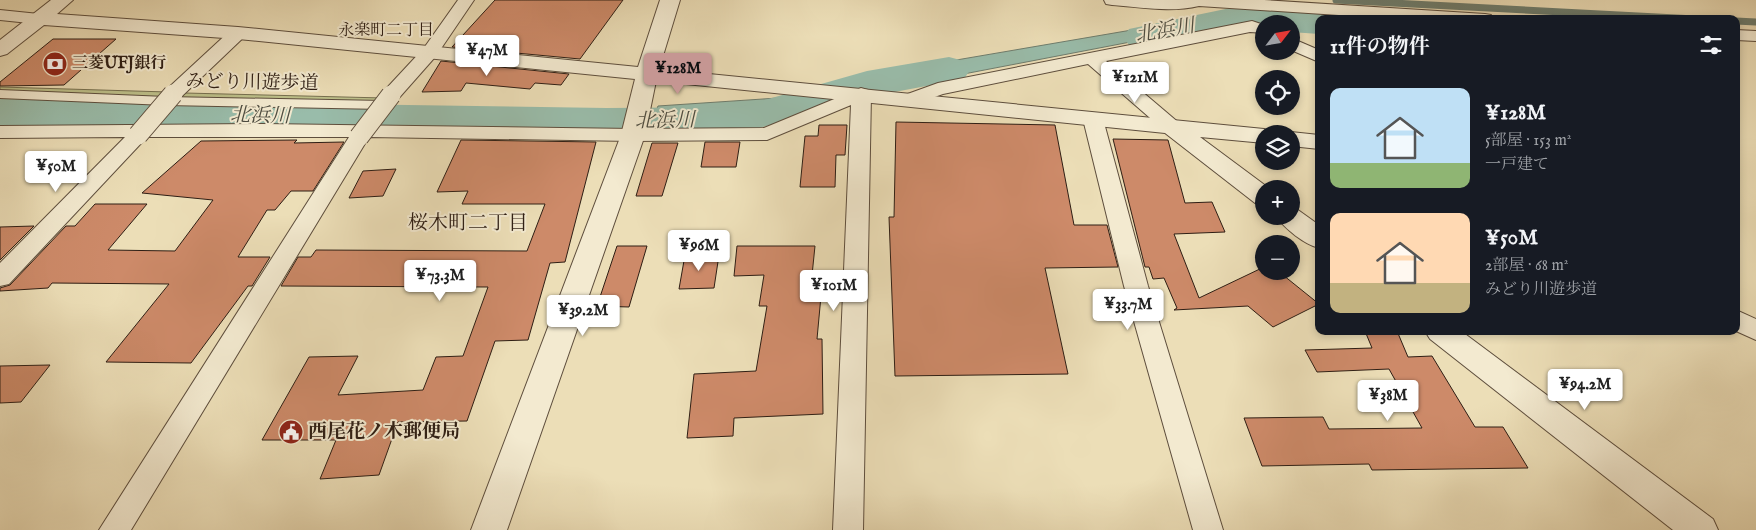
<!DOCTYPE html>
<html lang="ja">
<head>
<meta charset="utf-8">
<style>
  :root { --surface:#171b24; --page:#242831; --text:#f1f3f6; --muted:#9ea1a6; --accent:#c59692 }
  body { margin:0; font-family:"IM FELL English","Noto Serif JP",serif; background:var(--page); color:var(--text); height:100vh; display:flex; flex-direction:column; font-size:19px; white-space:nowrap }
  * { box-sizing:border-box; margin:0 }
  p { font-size:16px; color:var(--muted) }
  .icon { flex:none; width:28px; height:28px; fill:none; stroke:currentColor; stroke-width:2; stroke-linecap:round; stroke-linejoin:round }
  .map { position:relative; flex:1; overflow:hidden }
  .drawer { position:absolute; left:1315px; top:15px; width:425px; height:320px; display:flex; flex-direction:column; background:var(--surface); border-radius:10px; box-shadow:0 2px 8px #0003 }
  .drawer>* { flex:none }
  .needle { width:32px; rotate:59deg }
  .tools { position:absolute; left:1255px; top:15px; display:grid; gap:10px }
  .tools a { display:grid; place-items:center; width:45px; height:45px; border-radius:50%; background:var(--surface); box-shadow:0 2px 8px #0003; font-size:25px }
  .price { position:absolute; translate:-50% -42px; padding:0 11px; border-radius:5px; background:#fff; color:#222; font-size:16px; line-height:32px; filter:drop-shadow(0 1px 2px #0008) }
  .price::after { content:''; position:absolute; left:50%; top:30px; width:15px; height:11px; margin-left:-8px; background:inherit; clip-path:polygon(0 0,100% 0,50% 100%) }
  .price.selected { background:var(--accent); color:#111 }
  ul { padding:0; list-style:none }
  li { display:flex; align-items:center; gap:15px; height:125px; padding:0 15px }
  li span { display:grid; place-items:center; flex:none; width:140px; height:100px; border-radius:10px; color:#555 }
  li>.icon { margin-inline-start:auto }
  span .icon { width:60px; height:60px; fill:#fffc; stroke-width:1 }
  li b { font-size:21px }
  h2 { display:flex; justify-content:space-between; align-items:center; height:60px; padding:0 15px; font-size:21px }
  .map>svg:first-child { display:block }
  .green { fill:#bdc08a; stroke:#766f4f }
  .water { fill:#99bcaa; stroke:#6e7d6e }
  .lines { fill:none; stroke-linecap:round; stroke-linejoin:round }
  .stream { stroke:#6e7d6e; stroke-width:7 }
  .river { fill:#99bcaa; fill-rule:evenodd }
  .building { fill:#cd8a69; stroke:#2e1e14 }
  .pedestrian-casing { stroke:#5e4e3d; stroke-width:2 }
  .minor-casing { stroke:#5e4e3d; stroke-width:2 }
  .tertiary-casing { stroke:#5e4e3d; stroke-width:2 }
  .pedestrian { fill:#f3ead0; fill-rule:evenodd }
  .minor { fill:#f3ead0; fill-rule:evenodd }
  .tertiary { fill:#f3ead0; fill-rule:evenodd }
  .minor-bridge-casing { stroke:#5e4e3d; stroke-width:21; stroke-linecap:butt }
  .minor-bridge { stroke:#f3ead0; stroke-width:19 }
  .labels { text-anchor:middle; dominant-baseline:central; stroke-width:4; stroke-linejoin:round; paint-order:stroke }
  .far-neighbourhood-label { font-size:16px; fill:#2e1e14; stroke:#f3ead0 }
  .far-poi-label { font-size:16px; font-weight:bold; fill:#2e1e14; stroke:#f3ead0; text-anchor:start }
  .street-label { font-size:19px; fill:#2e1e14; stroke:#f3ead0 }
  .poi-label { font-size:19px; font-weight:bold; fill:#2e1e14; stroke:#f3ead0; text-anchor:start }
  .water-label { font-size:20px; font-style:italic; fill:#4e4d41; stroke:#f3ead0 }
  .neighbourhood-label { font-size:20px; fill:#2e1e14; stroke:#f3ead0 }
</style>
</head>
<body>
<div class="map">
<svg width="1756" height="530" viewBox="0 0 1756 530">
  <rect width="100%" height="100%" fill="#ecdeb7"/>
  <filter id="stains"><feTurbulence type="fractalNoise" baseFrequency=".004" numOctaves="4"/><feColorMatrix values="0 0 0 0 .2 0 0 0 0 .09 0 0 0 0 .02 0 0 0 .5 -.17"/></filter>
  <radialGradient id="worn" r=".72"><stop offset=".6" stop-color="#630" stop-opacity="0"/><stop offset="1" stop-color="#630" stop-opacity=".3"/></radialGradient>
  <path class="green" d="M0,87L168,92L150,109L0,100Z
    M185,93L384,98L374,110L161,111Z"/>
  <path class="water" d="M1242,11L1380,19H1319V25L1253,22Z
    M1202,18L1219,25L896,87L851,78Z
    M793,97L830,104L755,125L649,127L658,106Z
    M0,100L151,109L140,122L0,123Z
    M411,108L615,110L612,127L399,125Z
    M181,110H374L366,121L169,123Z"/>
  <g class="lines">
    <path class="stream" d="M1336,0L1695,19
      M1736,21L1756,22
      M1209,25L1256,0"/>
    <path class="river" d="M1240,6L1319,10L1333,14L1336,19H1319V34L1291,32V24H1264V31L1240,30L1143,49L1129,45L1123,37L1129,29Z
      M949,57L964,61L970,70L964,79L873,96L742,133L607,136L0,125V99L607,108L740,107L867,71Z"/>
  </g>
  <path class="building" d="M495,0H623L580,59L452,47Z
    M53,39H116L64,85L0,86V82Z
    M441,61L569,74L561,85L535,83L530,89L466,83L461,91L422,92Z
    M896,122L1055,125L1074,225H1107L1118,267L1045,268L1068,374L895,376L889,217H894Z
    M819,125H847L845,155H836L835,187H800L805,136H818Z
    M1113,139L1168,140L1185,203L1212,202L1225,232L1174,234L1199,298L1264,267V271H1278L1319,304L1273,327L1248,306L1174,310L1177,308L1164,278L1153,279L1149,267H1145Z
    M297,140L294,143L344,142L313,191H291L275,210H267L238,257H270L252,286H248L191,363L106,362L169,284L52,283L48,288L0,291V288L10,285L66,226H75L95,204H147L108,250L175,251L213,200L142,193L201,141Z
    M461,140L596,142L565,262L550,263L528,340L495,341L467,421L398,422L379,475L320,479L336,440H262L309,357L358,356L338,395L423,390L436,357L463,356L488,287L281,286L298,257H311L316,250L527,251L545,204H462L468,191L437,192Z
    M705,142H740L736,167H701Z
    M652,143H678L662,196H636Z
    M396,169L383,196L349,198L363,171Z
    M34,226L0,260V227Z
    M617,246H647L629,307L597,306Z
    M737,246H815L811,285H822L817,339H822L823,414L734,418L733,436L687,438L694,374L756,371L767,306H759L764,275L734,276Z
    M685,255H719L714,288L679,289Z
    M1365,331H1397L1408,357L1432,356L1475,427H1503L1528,468L1372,470L1369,464L1262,466L1244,418L1323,417L1329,429L1422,428L1389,369L1317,372L1305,350L1372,348Z
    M50,365L21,402L0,403V366Z"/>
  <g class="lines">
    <defs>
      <path id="pedestrian" d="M0,90L166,97L383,101L390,105L383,109L166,105L0,98Z"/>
      <path id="minor" d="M458,0H474L436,56L398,99H384L381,95L384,91L424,48Z
        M1104,0H1264L1485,14L1491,15L1493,19H1400L1199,6C1170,13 1141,7 1112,5L1106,4Z
        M0,10L39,14L45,15L48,19L45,23L39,24L0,20Z
        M1252,21L1264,25V33L1250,32L1106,61L1179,123L1182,127L1179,131L1172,133L1165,131L1088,64L943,94L909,106L902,104L899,100L902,96L938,83Z
        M238,28L244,29L247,33L244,37L180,98H166L163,94L166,90L232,29Z
        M1736,30L1756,31V41L1736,40Z
        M1291,38L1319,50V62L1291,50Z
        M861,88L868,90L871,94L863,530H833L851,105L767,140L633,141L369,137L131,530H99L349,137H147L9,284L0,286V263L125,137L0,138V126L263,124L633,129L764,128Z
        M1093,113L1100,115L1103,119L1148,286L1223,530H1193L1124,286L1083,119L1086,115Z
        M1736,310L1756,319V340L1736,331Z"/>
      <path id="tertiary" d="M51,0H73L57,14L238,27L638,67L660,0H680L659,69L1264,129L1274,134H1264V143L1200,137L1270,189H1264V205L1255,203L1165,133L656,81L645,135L507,530H471L621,135L635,79L238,39L44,25L7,54L0,56V40Z
        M1291,132L1319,135V149L1291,146V134H1284Z
        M1291,208L1298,210L1319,225V248C1304,244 1285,229 1276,216H1291Z
        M1425,331H1461L1713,519L1718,530H1673L1430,339Z"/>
    </defs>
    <use href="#pedestrian" class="pedestrian-casing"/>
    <use href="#minor" class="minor-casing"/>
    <use href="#tertiary" class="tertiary-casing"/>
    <use href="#pedestrian" class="pedestrian"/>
    <use href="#minor" class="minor"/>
    <use href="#tertiary" class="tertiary"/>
    <defs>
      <path id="minor-bridge" d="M138,135L173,94
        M359,137L391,95"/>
    </defs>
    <use href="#minor-bridge" class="minor-bridge-casing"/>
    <use href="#minor-bridge" class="minor-bridge"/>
  </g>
  <defs>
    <symbol id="bank-disc" viewBox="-11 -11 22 22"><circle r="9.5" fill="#8f2418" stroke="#f3ead0"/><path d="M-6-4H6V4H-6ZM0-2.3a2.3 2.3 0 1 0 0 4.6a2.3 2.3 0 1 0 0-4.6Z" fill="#fff"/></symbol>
    <symbol id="civic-disc" viewBox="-11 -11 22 22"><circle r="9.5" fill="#8f2418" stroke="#f3ead0"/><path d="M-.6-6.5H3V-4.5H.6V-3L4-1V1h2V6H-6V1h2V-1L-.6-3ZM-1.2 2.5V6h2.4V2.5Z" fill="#fff"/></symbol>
  </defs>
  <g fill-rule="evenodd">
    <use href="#bank-disc" x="41" y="50" width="28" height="28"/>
    <use href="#civic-disc" x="277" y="418" width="28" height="28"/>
  </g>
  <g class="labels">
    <g class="far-neighbourhood-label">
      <text x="386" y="31">永楽町二丁目</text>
    </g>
    <g class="far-poi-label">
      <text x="72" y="64">三菱UFJ銀行</text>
    </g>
    <g class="street-label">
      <text transform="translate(252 83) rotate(1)">みどり川遊歩道</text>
    </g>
    <g class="poi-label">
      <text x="308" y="432">西尾花ノ木郵便局</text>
    </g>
    <g class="water-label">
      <text transform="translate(1165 31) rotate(-10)">北浜川</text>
      <text transform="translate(260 116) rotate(1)">北浜川</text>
      <text transform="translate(665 121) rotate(-1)">北浜川</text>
    </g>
    <g class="neighbourhood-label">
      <text x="468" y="223">桜木町二丁目</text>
    </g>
  </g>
  <rect width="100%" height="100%" filter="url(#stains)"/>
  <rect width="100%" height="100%" fill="url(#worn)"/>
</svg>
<div class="tools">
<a><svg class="needle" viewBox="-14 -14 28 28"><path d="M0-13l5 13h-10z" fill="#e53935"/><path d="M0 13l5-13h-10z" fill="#9ea1a6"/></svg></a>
<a><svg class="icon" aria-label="locate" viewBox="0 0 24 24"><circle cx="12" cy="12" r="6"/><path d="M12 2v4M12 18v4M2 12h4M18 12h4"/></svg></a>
<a><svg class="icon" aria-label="layers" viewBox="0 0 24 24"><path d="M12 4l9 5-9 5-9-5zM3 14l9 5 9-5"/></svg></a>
<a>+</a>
<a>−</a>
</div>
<b class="price" style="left:487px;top:77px">¥47M</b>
<b class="price selected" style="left:678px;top:95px">¥128M</b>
<b class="price" style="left:1135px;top:104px">¥121M</b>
<b class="price" style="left:56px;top:193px">¥50M</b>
<b class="price" style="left:699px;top:272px">¥96M</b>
<b class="price" style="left:440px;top:302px">¥73.3M</b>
<b class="price" style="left:834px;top:312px">¥101M</b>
<b class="price" style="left:1128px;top:331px">¥33.7M</b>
<b class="price" style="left:583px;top:337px">¥39.2M</b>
<b class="price" style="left:1585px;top:411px">¥94.2M</b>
<b class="price" style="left:1388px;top:422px">¥38M</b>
<section class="drawer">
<h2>11件の物件<svg class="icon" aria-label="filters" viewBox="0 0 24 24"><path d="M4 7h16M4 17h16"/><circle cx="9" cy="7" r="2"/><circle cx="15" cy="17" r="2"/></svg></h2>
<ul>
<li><span style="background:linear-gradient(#bfe0f5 75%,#8fb573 0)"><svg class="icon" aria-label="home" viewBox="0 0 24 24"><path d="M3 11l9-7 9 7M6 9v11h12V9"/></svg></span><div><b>¥128M</b><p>5部屋 · 153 m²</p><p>一戸建て</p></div></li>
<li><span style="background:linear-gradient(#ffd9b3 70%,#c2b280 0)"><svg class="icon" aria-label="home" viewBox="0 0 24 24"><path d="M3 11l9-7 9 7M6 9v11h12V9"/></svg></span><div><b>¥50M</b><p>2部屋 · 68 m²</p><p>みどり川遊歩道</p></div></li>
</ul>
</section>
</div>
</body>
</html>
